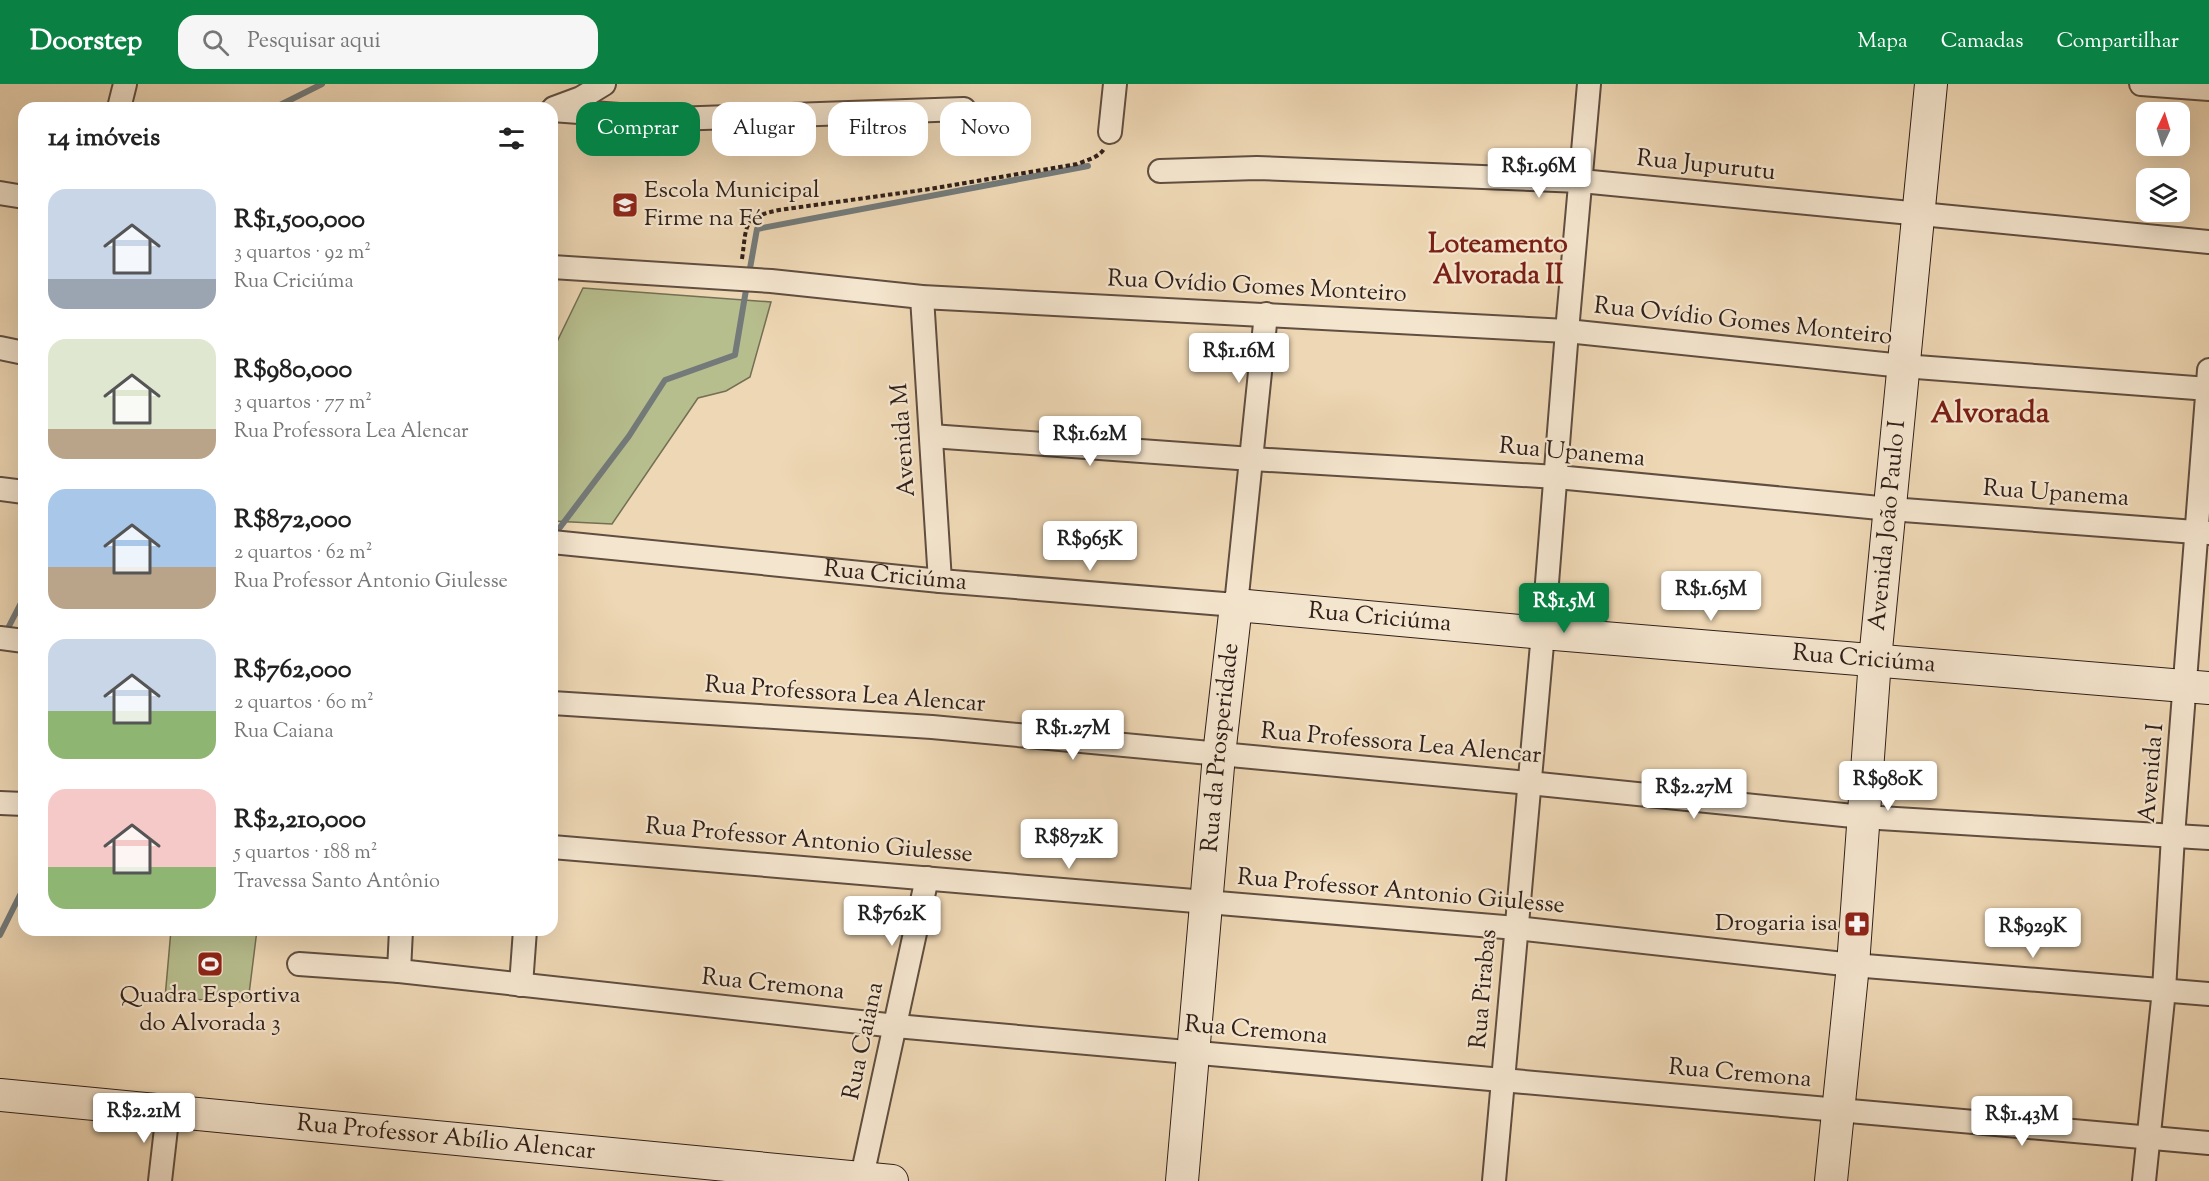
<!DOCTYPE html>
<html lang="pt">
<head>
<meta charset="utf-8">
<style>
  :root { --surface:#fff; --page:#f6f6f6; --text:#222; --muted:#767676; --accent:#0b8043 }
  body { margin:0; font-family:"Sorts Mill Goudy",serif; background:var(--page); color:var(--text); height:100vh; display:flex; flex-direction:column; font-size:22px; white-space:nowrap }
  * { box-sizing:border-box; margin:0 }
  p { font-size:20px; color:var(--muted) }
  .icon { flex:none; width:33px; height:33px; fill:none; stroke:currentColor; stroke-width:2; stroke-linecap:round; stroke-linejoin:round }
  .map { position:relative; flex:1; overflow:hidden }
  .side { position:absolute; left:18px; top:18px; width:540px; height:834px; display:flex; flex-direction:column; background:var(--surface); border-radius:18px; box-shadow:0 6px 24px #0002 }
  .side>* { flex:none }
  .top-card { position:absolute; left:576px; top:18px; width:570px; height:54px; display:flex; gap:12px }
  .needle { width:39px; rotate:4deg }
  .tools { position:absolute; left:2136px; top:18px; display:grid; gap:12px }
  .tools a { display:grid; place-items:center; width:54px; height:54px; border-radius:12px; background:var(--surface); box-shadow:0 6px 24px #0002; font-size:30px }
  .price { position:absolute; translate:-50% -51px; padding:0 14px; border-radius:6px; background:#fff; color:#222; font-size:20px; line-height:39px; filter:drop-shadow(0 2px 3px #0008) }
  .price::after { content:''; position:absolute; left:50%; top:36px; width:18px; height:14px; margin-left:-9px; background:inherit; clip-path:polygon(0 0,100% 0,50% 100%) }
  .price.selected { background:var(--accent); color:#fff }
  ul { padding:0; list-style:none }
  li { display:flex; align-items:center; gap:18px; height:150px; padding:0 30px }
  li span { display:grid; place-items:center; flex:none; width:168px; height:120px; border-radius:18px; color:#555 }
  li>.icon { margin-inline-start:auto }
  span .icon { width:72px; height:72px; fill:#fffc; stroke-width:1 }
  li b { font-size:26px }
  h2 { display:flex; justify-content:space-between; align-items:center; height:72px; padding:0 30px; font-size:26px }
  .pill { padding:0 21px; border-radius:18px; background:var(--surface); box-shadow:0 6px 24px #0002; font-size:21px; line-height:54px }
  .pill.selected { background:var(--accent); color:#fff }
  header { display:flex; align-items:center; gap:36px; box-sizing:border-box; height:84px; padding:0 30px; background:var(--accent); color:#fff }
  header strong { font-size:28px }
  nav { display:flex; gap:33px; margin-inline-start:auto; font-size:21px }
  .search { width:420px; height:54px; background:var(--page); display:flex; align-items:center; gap:15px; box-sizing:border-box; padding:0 21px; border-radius:18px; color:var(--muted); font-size:22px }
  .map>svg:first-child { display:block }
  .green { fill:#b7be8e; stroke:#746f54; stroke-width:1.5 }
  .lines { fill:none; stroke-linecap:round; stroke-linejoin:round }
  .stream { stroke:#737a79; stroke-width:6 }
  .street-casing { stroke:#604e40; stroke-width:26 }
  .secondary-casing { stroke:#30201a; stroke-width:34 }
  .path { stroke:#30201a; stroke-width:4; stroke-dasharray:4.5 3; stroke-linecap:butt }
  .street { stroke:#f4e5ce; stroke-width:22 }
  .secondary { stroke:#f4e5ce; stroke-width:32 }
  .labels { text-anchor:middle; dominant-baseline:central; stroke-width:4.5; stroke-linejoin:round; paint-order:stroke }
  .street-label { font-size:24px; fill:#30201a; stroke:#f4e5ce }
  .poi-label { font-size:24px; fill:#30201a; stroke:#f4e5ce; text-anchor:start }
  .quarter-label { font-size:27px; font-weight:bold; fill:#7a1f14; stroke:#f4e5ce }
  .district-label { font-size:30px; font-weight:bold; fill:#7a1f14; stroke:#f4e5ce }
</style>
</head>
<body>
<header>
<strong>Doorstep</strong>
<div class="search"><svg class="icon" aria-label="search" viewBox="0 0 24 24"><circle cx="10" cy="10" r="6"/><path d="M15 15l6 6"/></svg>Pesquisar aqui</div>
<nav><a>Mapa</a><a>Camadas</a><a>Compartilhar</a></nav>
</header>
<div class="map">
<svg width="2209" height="1097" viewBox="0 0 2209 1097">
  <rect width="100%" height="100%" fill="#eed7b4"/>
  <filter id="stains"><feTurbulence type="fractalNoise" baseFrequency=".00333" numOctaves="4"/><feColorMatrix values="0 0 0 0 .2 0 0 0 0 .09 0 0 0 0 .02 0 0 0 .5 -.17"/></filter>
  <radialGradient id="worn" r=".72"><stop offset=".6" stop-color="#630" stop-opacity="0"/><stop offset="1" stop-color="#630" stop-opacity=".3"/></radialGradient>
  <path class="green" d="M583,204L771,218L750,293L726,307L698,314L612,440L552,437V268Z
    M171,846H257L248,918L165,914Z"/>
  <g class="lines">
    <path class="stream" d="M274,24L322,0
      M749,190L757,145L1088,82
      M558,446L629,352L665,296L735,271L747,200
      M5,550L24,513
      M0,851L24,803"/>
    <defs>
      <g id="street">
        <path d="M2141,0L2209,5"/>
        <path d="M119,24L125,0"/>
        <path d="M554,24L581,14L604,0"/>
        <path d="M552,26L673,35L964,25"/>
        <path d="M1110,48L1115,0"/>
        <path d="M1160,87L1257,84L1581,97L2209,158"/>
        <path d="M0,109L24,113"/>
        <path d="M552,183L771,197L922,213L1567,247L1903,282L2209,305"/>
        <path d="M922,213L940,497"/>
        <path d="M0,264L24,269"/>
        <path d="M931,352L1252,375L1557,393L1890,425L2209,449"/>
        <path d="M0,405L24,408"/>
        <path id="s1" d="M552,458L940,497L1236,521L1266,230"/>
        <path d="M0,554L24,557"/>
        <path d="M552,619L932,643L1529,699L1863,733L2209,754"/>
        <path d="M0,719L24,720"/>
        <path d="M552,763L1516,844L1853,881L2209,910"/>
        <path d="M299,880L399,887L896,942L2209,1059"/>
        <path d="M399,887L401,846"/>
        <path d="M521,901L525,846"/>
        <path d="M160,1097L168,1027"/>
        <path d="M861,1097L927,794"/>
        <path d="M1494,1097L1543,549L1567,247L1589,0"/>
        <path d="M2144,1097L2164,906L2173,752L2209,286"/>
      </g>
      <g id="secondary">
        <path id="s2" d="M0,1011L892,1097"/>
        <path id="s3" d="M1182,1097L1219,671L1236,521L1543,549L2209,604"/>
        <path id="s4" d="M1831,1097L1853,881L1875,576L1931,0"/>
      </g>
    </defs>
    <use href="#street" class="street-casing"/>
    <use href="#secondary" class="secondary-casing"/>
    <path class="path" d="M742,175C747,140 742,134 779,126L930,105L1077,80C1087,76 1098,74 1104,65"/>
    <use href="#street" class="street"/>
    <use href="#secondary" class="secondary"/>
  </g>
  <defs>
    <symbol id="school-square" viewBox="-11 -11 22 22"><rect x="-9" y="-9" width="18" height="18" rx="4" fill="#8f2418" stroke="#f4e5ce"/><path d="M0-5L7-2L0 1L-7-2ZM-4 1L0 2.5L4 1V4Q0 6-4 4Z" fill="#fff"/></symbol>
    <symbol id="pharmacy-square" viewBox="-11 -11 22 22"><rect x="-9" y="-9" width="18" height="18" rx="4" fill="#8f2418" stroke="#f4e5ce"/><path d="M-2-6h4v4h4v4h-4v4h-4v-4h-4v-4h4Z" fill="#fff"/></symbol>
    <symbol id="stadium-square" viewBox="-11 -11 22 22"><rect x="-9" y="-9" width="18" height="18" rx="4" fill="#8f2418" stroke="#f4e5ce"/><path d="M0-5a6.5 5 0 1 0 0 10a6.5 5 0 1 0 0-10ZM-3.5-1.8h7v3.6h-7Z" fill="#fff"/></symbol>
  </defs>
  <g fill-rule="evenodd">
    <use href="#school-square" x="610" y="106" width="30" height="30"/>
    <use href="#pharmacy-square" x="1842" y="825" width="30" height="30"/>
    <use href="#stadium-square" x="195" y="865" width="30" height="30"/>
  </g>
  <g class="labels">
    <g class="street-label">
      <text transform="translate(1706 82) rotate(6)">Rua Jupurutu</text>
      <text transform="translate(1257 203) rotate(3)">Rua Ovídio Gomes Monteiro</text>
      <text transform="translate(1743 238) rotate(6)">Rua Ovídio Gomes Monteiro</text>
      <text transform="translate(904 356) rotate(-94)">Avenida M</text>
      <text transform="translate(1572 369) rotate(5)">Rua Upanema</text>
      <text transform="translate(2056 410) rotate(4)">Rua Upanema</text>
      <text stroke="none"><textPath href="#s4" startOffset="658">Avenida João Paulo I</textPath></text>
      <text stroke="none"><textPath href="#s1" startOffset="345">Rua Criciúma</textPath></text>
      <text stroke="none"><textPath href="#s3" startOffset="723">Rua Criciúma</textPath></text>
      <text stroke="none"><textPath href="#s3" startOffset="1209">Rua Criciúma</textPath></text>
      <text transform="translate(845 611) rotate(4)">Rua Professora Lea Alencar</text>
      <text transform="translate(1401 660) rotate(5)">Rua Professora Lea Alencar</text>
      <text stroke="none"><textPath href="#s3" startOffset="435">Rua da Prosperidade</textPath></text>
      <text transform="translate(2152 689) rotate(-85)">Avenida I</text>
      <text transform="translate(809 757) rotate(5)">Rua Professor Antonio Giulesse</text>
      <text transform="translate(1401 808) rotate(5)">Rua Professor Antonio Giulesse</text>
      <text transform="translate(773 901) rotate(6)">Rua Cremona</text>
      <text transform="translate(1484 905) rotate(-85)">Rua Pirabas</text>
      <text transform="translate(1256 947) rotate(5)">Rua Cremona</text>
      <text transform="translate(864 957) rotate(-78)">Rua Caiana</text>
      <text transform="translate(1740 990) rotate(5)">Rua Cremona</text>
      <text stroke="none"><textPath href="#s2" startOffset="448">Rua Professor Abílio Alencar</textPath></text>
    </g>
    <g class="poi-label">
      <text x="644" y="107">Escola Municipal<tspan x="644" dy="28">Firme na Fé</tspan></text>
      <text x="1838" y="840" text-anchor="end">Drogaria isa</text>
      <text x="210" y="912" text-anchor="middle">Quadra Esportiva<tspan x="210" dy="28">do Alvorada 3</tspan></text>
    </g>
    <g class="quarter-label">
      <text x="1498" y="161">Loteamento<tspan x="1498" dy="31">Alvorada II</tspan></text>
    </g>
    <g class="district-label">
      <text x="1990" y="330">Alvorada</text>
    </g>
  </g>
  <rect width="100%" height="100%" filter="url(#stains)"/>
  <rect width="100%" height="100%" fill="url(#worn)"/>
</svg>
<div class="tools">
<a><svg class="needle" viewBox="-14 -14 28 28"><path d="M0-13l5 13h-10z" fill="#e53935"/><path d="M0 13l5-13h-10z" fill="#767676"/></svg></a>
<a><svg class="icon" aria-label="layers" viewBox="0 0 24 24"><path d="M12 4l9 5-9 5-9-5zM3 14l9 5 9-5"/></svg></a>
</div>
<b class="price" style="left:1539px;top:115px">R$1.96M</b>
<b class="price" style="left:1239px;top:300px">R$1.16M</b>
<b class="price" style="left:1090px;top:383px">R$1.62M</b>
<b class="price" style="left:1090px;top:488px">R$965K</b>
<b class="price" style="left:1711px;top:538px">R$1.65M</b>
<b class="price selected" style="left:1564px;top:550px">R$1.5M</b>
<b class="price" style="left:1073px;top:677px">R$1.27M</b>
<b class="price" style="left:1888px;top:728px">R$980K</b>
<b class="price" style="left:1694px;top:736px">R$2.27M</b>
<b class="price" style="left:1069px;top:786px">R$872K</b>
<b class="price" style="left:892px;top:863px">R$762K</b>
<b class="price" style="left:2033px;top:875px">R$929K</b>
<b class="price" style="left:144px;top:1060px">R$2.21M</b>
<b class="price" style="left:2022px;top:1063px">R$1.43M</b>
<div class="top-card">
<a class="pill selected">Comprar</a>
<a class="pill">Alugar</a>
<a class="pill">Filtros</a>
<a class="pill">Novo</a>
</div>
<section class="side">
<h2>14 imóveis<svg class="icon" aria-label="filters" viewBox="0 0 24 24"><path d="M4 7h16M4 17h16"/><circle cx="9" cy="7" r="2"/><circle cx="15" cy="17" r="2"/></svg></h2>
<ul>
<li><span style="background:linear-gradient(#c9d6e8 75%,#9aa5b1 0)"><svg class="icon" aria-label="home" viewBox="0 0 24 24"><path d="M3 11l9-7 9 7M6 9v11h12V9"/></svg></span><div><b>R$1,500,000</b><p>3 quartos · 92 m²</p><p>Rua Criciúma</p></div></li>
<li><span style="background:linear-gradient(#dfe7d0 75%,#b9a48a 0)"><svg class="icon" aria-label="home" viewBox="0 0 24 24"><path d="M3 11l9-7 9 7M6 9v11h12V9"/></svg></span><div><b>R$980,000</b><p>3 quartos · 77 m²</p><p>Rua Professora Lea Alencar</p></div></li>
<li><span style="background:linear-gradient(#a9c7e8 65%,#b9a48a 0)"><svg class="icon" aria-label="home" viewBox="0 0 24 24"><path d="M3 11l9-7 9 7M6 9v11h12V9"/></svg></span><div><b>R$872,000</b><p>2 quartos · 62 m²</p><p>Rua Professor Antonio Giulesse</p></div></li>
<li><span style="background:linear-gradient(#c9d6e8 60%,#8fb573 0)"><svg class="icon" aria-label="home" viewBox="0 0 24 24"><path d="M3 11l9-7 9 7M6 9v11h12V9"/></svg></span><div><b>R$762,000</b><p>2 quartos · 60 m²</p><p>Rua Caiana</p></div></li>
<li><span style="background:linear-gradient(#f6c9c9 65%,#8fb573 0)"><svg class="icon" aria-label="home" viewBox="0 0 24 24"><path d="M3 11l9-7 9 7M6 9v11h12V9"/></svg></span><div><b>R$2,210,000</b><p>5 quartos · 188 m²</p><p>Travessa Santo Antônio</p></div></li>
</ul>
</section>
</div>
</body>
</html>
